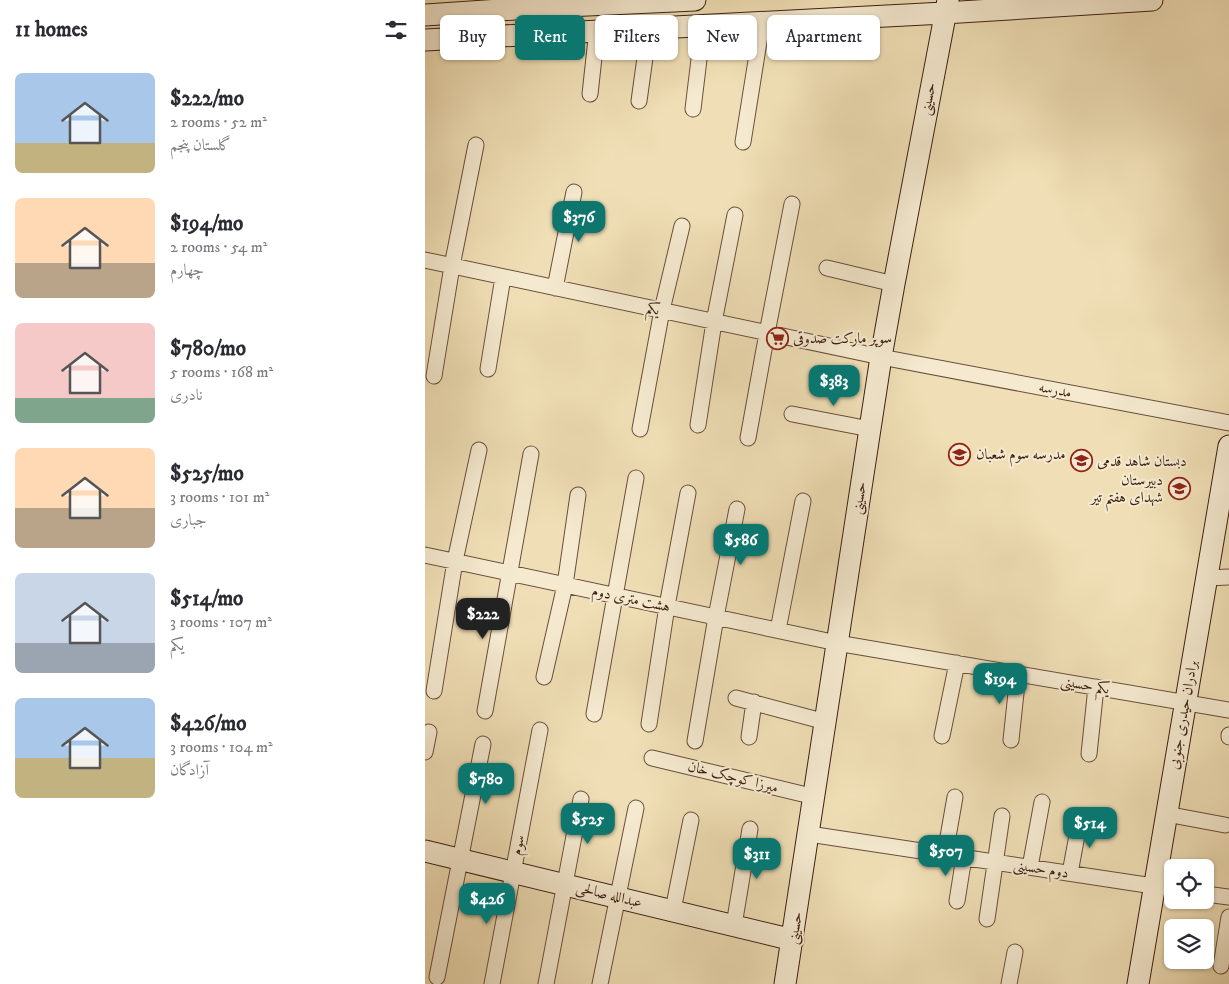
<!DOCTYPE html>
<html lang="en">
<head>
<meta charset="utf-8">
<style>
  :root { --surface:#fff; --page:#f7f7f7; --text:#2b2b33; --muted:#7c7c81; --accent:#0f766e }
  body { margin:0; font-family:"IM FELL DW Pica",Amiri,serif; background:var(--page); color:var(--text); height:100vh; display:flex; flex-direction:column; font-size:19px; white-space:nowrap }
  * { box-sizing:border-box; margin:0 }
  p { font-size:16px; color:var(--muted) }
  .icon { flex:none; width:28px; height:28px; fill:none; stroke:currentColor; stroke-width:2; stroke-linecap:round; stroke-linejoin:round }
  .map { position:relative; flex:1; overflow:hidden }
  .sheet { display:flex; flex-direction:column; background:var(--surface); width:425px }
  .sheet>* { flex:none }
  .top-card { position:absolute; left:15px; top:15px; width:475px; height:45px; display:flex; gap:10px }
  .buttons { position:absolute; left:739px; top:859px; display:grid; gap:10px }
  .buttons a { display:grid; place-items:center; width:50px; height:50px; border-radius:8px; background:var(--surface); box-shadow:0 1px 4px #0004; font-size:25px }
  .price { position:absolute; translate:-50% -42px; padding:0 11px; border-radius:10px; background:var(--accent); color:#fff; font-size:16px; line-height:32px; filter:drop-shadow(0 1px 2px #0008) }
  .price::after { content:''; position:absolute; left:50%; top:30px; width:15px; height:11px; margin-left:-8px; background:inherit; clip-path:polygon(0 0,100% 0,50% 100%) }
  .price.active { background:#222; color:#fff }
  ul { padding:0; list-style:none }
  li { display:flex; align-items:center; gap:15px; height:125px; padding:0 15px }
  li span { display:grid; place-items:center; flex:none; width:140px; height:100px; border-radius:8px; color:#555 }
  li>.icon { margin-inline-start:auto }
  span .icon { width:60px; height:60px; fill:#fffc; stroke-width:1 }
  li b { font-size:21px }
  h2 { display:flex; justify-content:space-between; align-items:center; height:60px; padding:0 15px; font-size:21px }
  .tag { padding:0 18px; border-radius:8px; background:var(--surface); box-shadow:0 1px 4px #0004; font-size:18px; line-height:45px }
  .tag.active { background:var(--accent); color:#fff }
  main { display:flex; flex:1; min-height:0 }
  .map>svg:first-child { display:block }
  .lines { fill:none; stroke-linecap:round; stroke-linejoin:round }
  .street-casing { stroke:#694f3a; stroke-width:17 }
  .secondary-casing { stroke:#3c1f11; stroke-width:23 }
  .street { stroke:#f5ead0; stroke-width:15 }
  .secondary { stroke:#f5ead0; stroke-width:21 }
  .labels { text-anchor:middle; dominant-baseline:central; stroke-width:4; stroke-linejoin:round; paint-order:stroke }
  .street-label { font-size:15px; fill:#3c1f11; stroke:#f5ead0 }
  .poi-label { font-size:15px; fill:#3c1f11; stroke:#f5ead0; text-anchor:start }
</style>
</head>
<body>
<main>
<section class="sheet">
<h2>11 homes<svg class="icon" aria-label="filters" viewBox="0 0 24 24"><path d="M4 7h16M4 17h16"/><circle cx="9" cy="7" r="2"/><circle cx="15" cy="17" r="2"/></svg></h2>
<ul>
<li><span style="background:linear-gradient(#a9c7e8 70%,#c2b280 0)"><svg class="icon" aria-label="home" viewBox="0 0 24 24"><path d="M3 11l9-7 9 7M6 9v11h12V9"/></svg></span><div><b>$222/mo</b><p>2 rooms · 52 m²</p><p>گلستان پنجم</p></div></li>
<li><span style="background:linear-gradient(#ffd9b3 65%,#b9a48a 0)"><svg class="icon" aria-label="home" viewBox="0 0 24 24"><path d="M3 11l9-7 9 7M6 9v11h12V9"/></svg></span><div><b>$194/mo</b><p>2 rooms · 54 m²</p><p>چهارم</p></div></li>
<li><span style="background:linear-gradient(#f6c9c9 75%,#7fa58c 0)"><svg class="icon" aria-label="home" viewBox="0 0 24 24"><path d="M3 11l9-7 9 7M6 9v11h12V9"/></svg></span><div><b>$780/mo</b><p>5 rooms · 168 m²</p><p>نادری</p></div></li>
<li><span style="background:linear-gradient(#ffd9b3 60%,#b9a48a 0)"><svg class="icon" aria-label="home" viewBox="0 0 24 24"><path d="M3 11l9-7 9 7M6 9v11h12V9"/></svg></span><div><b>$525/mo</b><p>3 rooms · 101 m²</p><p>جباری</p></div></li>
<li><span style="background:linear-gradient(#c9d6e8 70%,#9aa5b1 0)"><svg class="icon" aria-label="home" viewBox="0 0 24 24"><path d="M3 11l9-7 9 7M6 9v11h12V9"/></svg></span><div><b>$514/mo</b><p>3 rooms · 107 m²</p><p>یکم</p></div></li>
<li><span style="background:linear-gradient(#a9c7e8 60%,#c2b280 0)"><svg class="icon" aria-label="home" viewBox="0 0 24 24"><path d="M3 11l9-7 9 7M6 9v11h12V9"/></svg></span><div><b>$426/mo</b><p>3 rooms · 104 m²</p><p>آزادگان</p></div></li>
</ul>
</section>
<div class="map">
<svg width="804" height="984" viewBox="0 0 804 984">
  <rect width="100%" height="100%" fill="#f0dfb6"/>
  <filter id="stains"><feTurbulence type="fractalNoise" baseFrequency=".004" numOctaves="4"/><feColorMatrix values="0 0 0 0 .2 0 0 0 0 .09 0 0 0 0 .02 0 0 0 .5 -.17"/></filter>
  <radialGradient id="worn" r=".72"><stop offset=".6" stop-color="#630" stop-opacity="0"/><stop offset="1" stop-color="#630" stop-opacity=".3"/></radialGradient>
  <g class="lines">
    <defs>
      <path id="street" d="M165,94L172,30
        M214,101L224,29
        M268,109L278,26
        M318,142L337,23
        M0,260L456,357L804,423
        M402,268L469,284
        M130,288L149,192
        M63,369L78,277
        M9,376L27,266L51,145
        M367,414L445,429
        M273,425L289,322L310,215
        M215,429L237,310L257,226
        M323,438L342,333L367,204
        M0,555L412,643L804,710
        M782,578L804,577
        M353,630L378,501
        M119,677L140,585L153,495
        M9,691L30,561L54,450
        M311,698L401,722
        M60,711L106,454
        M169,714L211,478
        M224,724L242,606L263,493
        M517,736L532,663
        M324,737L329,702
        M804,737V735
        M586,740L593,674
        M270,741L291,617L312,509
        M0,752L4,732
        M664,754L671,687
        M227,758L390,797
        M741,814L800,825
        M384,834L748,889
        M520,854L530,797
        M605,867L617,802
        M645,873L655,819
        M780,894L804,897
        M532,901L539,857
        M248,910L266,820
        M562,919L577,816
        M309,925L325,829
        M796,966L804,917
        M12,977L58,744
        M67,984L115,730
        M121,984L156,799
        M175,984L211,808
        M584,984L590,952"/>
      <path id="secondary" d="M0,15L120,7L270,0
        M0,40L519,13L727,0
        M0,851L368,940
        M360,984L456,357L469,284L523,0
        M713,984L804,446"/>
    </defs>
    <use href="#street" class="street-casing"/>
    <use href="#secondary" class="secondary-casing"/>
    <use href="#street" class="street"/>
    <use href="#secondary" class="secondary"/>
  </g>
  <defs>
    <symbol id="supermarket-ring" viewBox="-11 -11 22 22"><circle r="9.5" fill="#f5ead0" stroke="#8f2418" stroke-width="1.5"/><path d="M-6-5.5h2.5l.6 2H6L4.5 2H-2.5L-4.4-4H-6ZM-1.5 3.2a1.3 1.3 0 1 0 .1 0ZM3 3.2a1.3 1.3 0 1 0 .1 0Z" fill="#8f2418"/></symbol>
    <symbol id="school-ring" viewBox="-11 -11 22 22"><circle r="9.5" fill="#f5ead0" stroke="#8f2418" stroke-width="1.5"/><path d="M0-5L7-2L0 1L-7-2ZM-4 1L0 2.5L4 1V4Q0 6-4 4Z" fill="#8f2418"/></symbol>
  </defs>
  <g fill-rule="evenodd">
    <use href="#supermarket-ring" x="340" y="326" width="25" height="25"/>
    <use href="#school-ring" x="522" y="442" width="25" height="25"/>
    <use href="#school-ring" x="644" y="448" width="25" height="25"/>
    <use href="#school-ring" x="742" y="476" width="25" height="25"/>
  </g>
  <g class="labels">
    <g class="street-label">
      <text transform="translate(503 99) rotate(-79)">حسینی</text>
      <text transform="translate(228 309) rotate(12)">یکم</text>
      <text transform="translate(630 390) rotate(11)">مدرسه</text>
      <text transform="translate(434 498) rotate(-81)">حسینی</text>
      <text transform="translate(206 599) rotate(12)">هشت متری دوم</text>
      <text transform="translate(660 685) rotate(10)">یکم حسینی</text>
      <text transform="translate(758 715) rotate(-80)">برادران حیدری جنوبی</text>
      <text transform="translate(308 777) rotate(14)">میرزا کوچک خان</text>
      <text transform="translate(93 845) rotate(-79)">سوم</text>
      <text transform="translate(616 869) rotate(9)">دوم حسینی</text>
      <text transform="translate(184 895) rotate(14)">عبدالله صالحی</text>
      <text transform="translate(370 928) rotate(-81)">حسینی</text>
    </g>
    <g class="poi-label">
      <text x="368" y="338">سوپر مارکت صدوقی</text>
      <text x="551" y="454">مدرسه سوم شعبان</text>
      <text x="672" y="461">دبستان شاهد قدمی</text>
      <text x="738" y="480" text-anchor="end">دبیرستان<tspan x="738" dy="17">شهدای هفتم تیر</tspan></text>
    </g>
  </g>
  <rect width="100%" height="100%" filter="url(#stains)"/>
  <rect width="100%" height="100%" fill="url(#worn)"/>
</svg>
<div class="buttons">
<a><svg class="icon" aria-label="locate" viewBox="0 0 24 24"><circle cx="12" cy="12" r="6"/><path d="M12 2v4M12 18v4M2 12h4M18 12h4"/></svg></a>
<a><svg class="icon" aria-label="layers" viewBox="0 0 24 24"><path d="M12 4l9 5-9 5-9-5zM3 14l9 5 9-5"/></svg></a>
</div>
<b class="price" style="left:154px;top:243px">$376</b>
<b class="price" style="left:409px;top:407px">$383</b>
<b class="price" style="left:316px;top:566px">$586</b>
<b class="price active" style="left:58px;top:640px">$222</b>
<b class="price" style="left:575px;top:705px">$194</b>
<b class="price" style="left:61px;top:805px">$780</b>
<b class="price" style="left:163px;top:845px">$525</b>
<b class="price" style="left:665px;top:849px">$514</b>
<b class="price" style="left:521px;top:877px">$507</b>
<b class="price" style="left:332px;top:880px">$311</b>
<b class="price" style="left:62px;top:925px">$426</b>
<div class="top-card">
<a class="tag">Buy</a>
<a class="tag active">Rent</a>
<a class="tag">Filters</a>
<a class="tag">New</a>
<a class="tag">Apartment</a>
</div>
</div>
</main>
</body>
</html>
